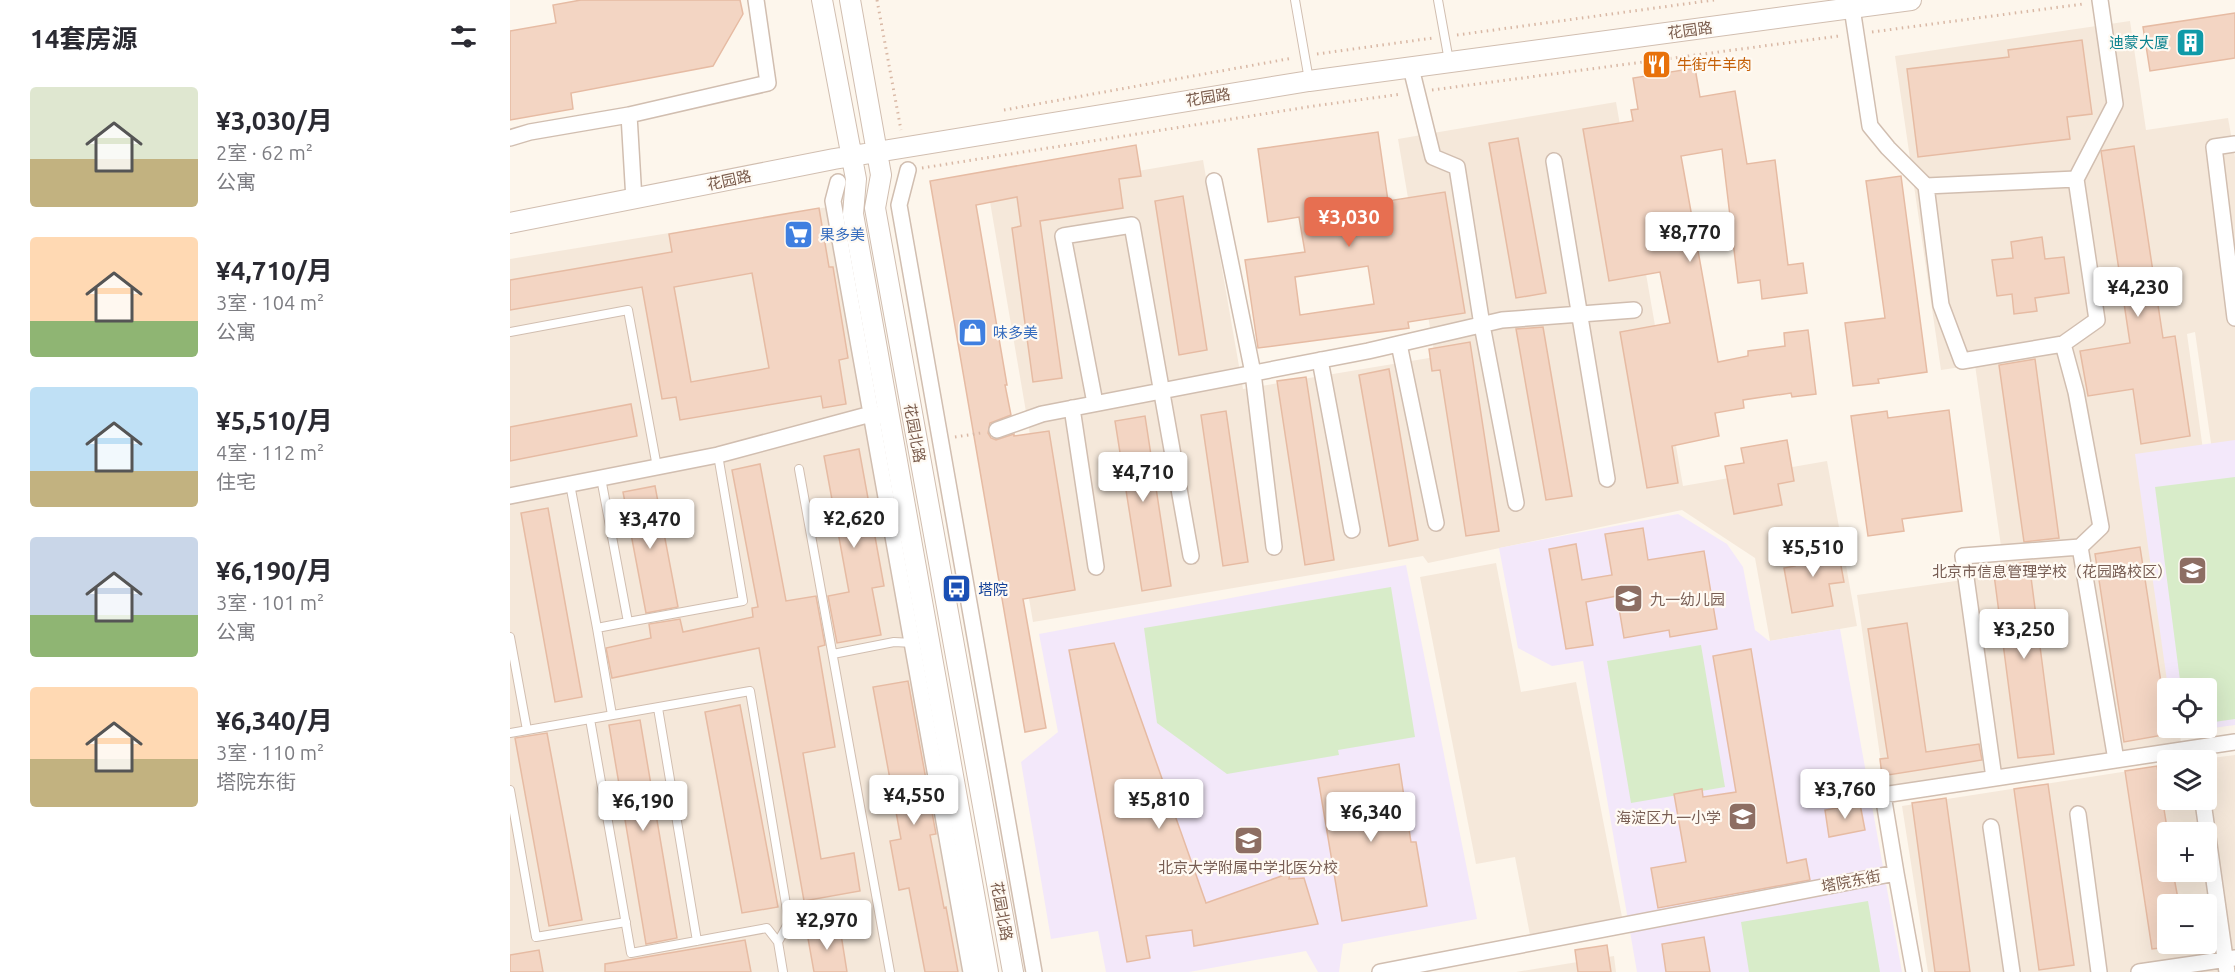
<!DOCTYPE html>
<html lang="zh">
<head>
<meta charset="utf-8">
<style>
  :root { --surface:#fff; --page:#f2f2f3; --text:#2b2b33; --muted:#7c7c81; --accent:#e76f51 }
  body { margin:0; font-family:Ubuntu,"Noto Sans SC",sans-serif; background:var(--page); color:var(--text); height:100vh; display:flex; flex-direction:column; font-size:22px; white-space:nowrap }
  * { box-sizing:border-box; margin:0 }
  p { font-size:20px; color:var(--muted) }
  .icon { flex:none; width:33px; height:33px; fill:none; stroke:currentColor; stroke-width:2; stroke-linecap:round; stroke-linejoin:round }
  .map { position:relative; flex:1; overflow:hidden }
  .drawer { display:flex; flex-direction:column; background:var(--surface); width:510px }
  .drawer>* { flex:none }
  .fabs { position:absolute; left:1647px; top:678px; display:grid; gap:12px }
  .fabs a { display:grid; place-items:center; width:60px; height:60px; border-radius:6px; background:var(--surface); box-shadow:0 6px 24px #0002; font-size:30px }
  .price { position:absolute; translate:-50% -51px; padding:0 14px; border-radius:6px; background:#fff; color:#222; font-size:20px; line-height:39px; filter:drop-shadow(0 2px 3px #0008) }
  .price::after { content:''; position:absolute; left:50%; top:36px; width:18px; height:14px; margin-left:-9px; background:inherit; clip-path:polygon(0 0,100% 0,50% 100%) }
  .price.on { background:var(--accent); color:#fff }
  ul { padding:0; list-style:none }
  li { display:flex; align-items:center; gap:18px; height:150px; padding:0 30px }
  li span { display:grid; place-items:center; flex:none; width:168px; height:120px; border-radius:6px; color:#555 }
  li>.icon { margin-inline-start:auto }
  span .icon { width:72px; height:72px; fill:#fffc; stroke-width:1 }
  li b { font-size:26px }
  h2 { display:flex; justify-content:space-between; align-items:center; height:72px; padding:0 30px; font-size:26px }
  main { display:flex; flex:1; min-height:0 }
  .map>svg:first-child { display:block }
  .residential { fill:#f5e8da; fill-rule:evenodd }
  .education { fill:#f3e8fa }
  .green { fill:#d8ecc9 }
  .building { fill:#f3d5c3; stroke:#e6bba3; stroke-width:1.5; fill-rule:evenodd }
  .lines { fill:none; stroke-linecap:round; stroke-linejoin:round }
  .service-casing { stroke:#d1beb0; stroke-width:10 }
  .minor-casing { stroke:#d1beb0; stroke-width:18 }
  .tertiary-casing { stroke:#d1beb0; stroke-width:22 }
  .path { stroke:#d9b8a5; stroke-width:3; stroke-dasharray:1.5 4.5; stroke-linecap:butt }
  .service { stroke:#fff; stroke-width:8 }
  .minor { stroke:#fff; stroke-width:15 }
  .tertiary { stroke:#fff; stroke-width:20 }
  .labels { text-anchor:middle; dominant-baseline:central; stroke-width:4.5; stroke-linejoin:round; paint-order:stroke }
  .street-label { font-size:15px; fill:#7a5c4d; stroke:#fffaf3 }
  .culture-label { font-size:15px; fill:#0d838f; stroke:#fffaf3; text-anchor:end }
  .food-label { font-size:15px; fill:#c56008; stroke:#fffaf3; text-anchor:start }
  .shop-label { font-size:15px; fill:#366cbe; stroke:#fffaf3; text-anchor:start }
  .education-label { font-size:15px; fill:#785e54; stroke:#fffaf3; text-anchor:end }
  .transit-label { font-size:15px; fill:#164399; stroke:#fffaf3; text-anchor:start }
</style>
</head>
<body>
<main>
<section class="drawer">
<h2>14套房源<svg class="icon" aria-label="filters" viewBox="0 0 24 24"><path d="M4 7h16M4 17h16"/><circle cx="9" cy="7" r="2"/><circle cx="15" cy="17" r="2"/></svg></h2>
<ul>
<li><span style="background:linear-gradient(#dfe7d0 60%,#c2b280 0)"><svg class="icon" aria-label="home" viewBox="0 0 24 24"><path d="M3 11l9-7 9 7M6 9v11h12V9"/></svg></span><div><b>¥3,030/月</b><p>2室 · 62 m²</p><p>公寓</p></div></li>
<li><span style="background:linear-gradient(#ffd9b3 70%,#8fb573 0)"><svg class="icon" aria-label="home" viewBox="0 0 24 24"><path d="M3 11l9-7 9 7M6 9v11h12V9"/></svg></span><div><b>¥4,710/月</b><p>3室 · 104 m²</p><p>公寓</p></div></li>
<li><span style="background:linear-gradient(#bfe0f5 70%,#c2b280 0)"><svg class="icon" aria-label="home" viewBox="0 0 24 24"><path d="M3 11l9-7 9 7M6 9v11h12V9"/></svg></span><div><b>¥5,510/月</b><p>4室 · 112 m²</p><p>住宅</p></div></li>
<li><span style="background:linear-gradient(#c9d6e8 65%,#8fb573 0)"><svg class="icon" aria-label="home" viewBox="0 0 24 24"><path d="M3 11l9-7 9 7M6 9v11h12V9"/></svg></span><div><b>¥6,190/月</b><p>3室 · 101 m²</p><p>公寓</p></div></li>
<li><span style="background:linear-gradient(#ffd9b3 60%,#c2b280 0)"><svg class="icon" aria-label="home" viewBox="0 0 24 24"><path d="M3 11l9-7 9 7M6 9v11h12V9"/></svg></span><div><b>¥6,340/月</b><p>3室 · 110 m²</p><p>塔院东街</p></div></li>
</ul>
</section>
<div class="map">
<svg width="1725" height="972" viewBox="0 0 1725 972">
  <rect width="100%" height="100%" fill="#fdf6ec"/>
  <path class="residential" d="M1620,21L1636,130L1718,118L1725,157V447L1702,450L1685,332L1677,334L1694,457L1664,688H1658V728H1669L1672,749L1375,791L1347,595L1495,574L1465,365L1431,370L1385,56Z
    M1106,102L1173,486L1317,461L1347,626L1260,641L1245,558L1172,510L918,563L913,556L523,622L493,446L521,441L479,196L693,160L733,389L925,357L888,139Z
    M318,207L454,972H0V259Z
    M986,563L1011,692L1066,682L1112,917L1020,935L1005,857L966,864L910,577Z
    M1725,755V972H1418L1392,806L1657,765L1658,800H1696V760H1686ZM1658,832H1696V872H1658ZM1658,904H1696V944H1658Z
    M1104,956L1106,972H1006Z"/>
  <path class="education" d="M1725,440V725L1665,733L1664,728H1696V688H1658L1625,454Z
    M1168,514L1217,544L1233,567L1245,630L1259,641L1330,629L1392,972H1127L1073,661L1042,666L1008,648L989,548Z
    M896,565L967,919L833,944L829,972H808L796,951L679,972H596L588,931L541,939L511,762L548,732L529,634Z"/>
  <path class="green" d="M1725,477V719L1697,723L1696,688H1671L1645,487Z
    M881,587L905,737L828,750L829,755L717,774L647,723L634,628Z
    M1191,645L1215,787L1121,803L1097,661Z
    M1358,901L1370,972H1239L1231,922Z"/>
  <path class="building" d="M71,0H230L233,14L203,66L61,93L63,109L0,120V31L46,23L43,5Z
    M1725,13V58L1640,71L1633,27Z
    M1572,40L1582,114L1557,117L1560,139L1408,157L1397,69L1499,57L1498,50Z
    M1185,68L1190,97L1225,91L1237,164L1265,160L1278,265L1293,263L1297,293L1252,299L1250,280L1228,283L1212,149L1171,156L1208,362L1238,356V351L1275,346L1274,333L1298,330L1306,394L1282,397L1281,393L1233,400L1234,408L1205,413L1209,436L1162,446L1168,483L1137,488L1110,332L1160,323L1150,272L1099,281L1073,129L1123,121L1121,110L1128,109L1123,78Z
    M868,132L878,201L935,192L955,313L898,322L899,328L748,348L735,260L795,252L789,217L758,222L748,149ZM858,266L864,304L790,315L785,277Z
    M1008,138L1036,293L1006,298L979,143Z
    M626,145L631,176L609,179L613,208L530,221L552,378L523,382L502,228L511,226L507,197L466,205L497,385H495L501,415L480,423L478,433L481,438L486,440L504,434V436L539,431L565,590L513,599L536,728L515,732L420,181Z
    M1624,146L1653,338L1665,336L1680,436L1631,444L1623,389L1578,396L1570,351L1620,343L1591,151Z
    M1391,176L1417,372L1368,379L1369,383L1343,386L1335,323L1375,318L1356,181Z
    M673,196L697,350L669,355L645,201Z
    M309,208L319,267H323L338,358L329,360L336,404L313,408L311,396L170,420L166,397L152,399L132,287L0,310V280L162,252L159,234ZM242,273L259,368L181,382L164,287Z
    M1532,237L1535,259L1554,257L1559,293L1525,298L1527,311L1504,314L1502,294L1487,296L1482,260L1503,258L1501,242Z
    M1033,327L1062,496L1036,500L1006,329Z
    M960,342L989,531L956,536L930,370L922,371L919,349Z
    M1525,359L1549,538L1514,542L1489,365Z
    M879,369L908,540L879,546L849,375Z
    M796,377L824,560L795,565L767,381Z
    M121,404L127,436L0,461V427Z
    M1439,410L1452,511L1392,519L1394,531L1358,536L1341,416L1377,411L1378,418Z
    M716,411L738,562L713,566L691,415Z
    M635,416L661,586L632,591L605,421Z
    M1277,440L1284,481L1268,484L1272,505L1224,514L1215,466L1234,463L1231,448Z
    M349,449L374,586L362,588L371,635L327,643L318,596L339,592L314,456Z
    M250,464L276,601L306,596L315,645L308,647L325,747L293,753L311,859L344,853L350,891L294,901L249,648L102,678L96,648L141,638L139,624L170,619L173,632L243,617L242,608L248,607L222,470Z
    M145,486L168,607L136,613L113,492Z
    M38,508L72,697L45,702L11,513Z
    M1133,528L1138,560L1194,551L1207,629L1160,637L1159,630L1114,638L1107,596L1076,602L1083,645L1056,649L1039,549L1066,544L1072,580L1102,575L1095,534Z
    M1327,544L1334,582L1319,584L1323,606L1282,613L1274,568L1285,566L1282,552Z
    M1630,547L1659,734L1614,742L1585,554Z
    M1519,562L1544,754L1508,758L1483,567Z
    M1397,623L1416,752L1469,744L1472,760L1372,776L1370,759L1378,758L1358,629Z
    M604,643L696,903L780,873L779,879L794,878L808,924L684,946L682,930L636,936L640,958L617,962L559,650Z
    M1241,649L1277,863L1296,859L1300,880L1148,908L1141,868L1176,862L1164,794L1192,789L1193,797L1226,792L1203,656Z
    M398,681L426,834L420,835L434,908L436,907L448,972H415L399,888L389,890L380,841L391,839L363,687Z
    M230,705L268,907L232,913L195,712Z
    M130,720L167,938L136,944L99,725Z
    M37,733L72,920L39,926L5,738Z
    M889,764L901,842H906L917,906L832,921L808,778Z
    M1647,766L1658,834V872H1663L1669,904H1658V947L1642,949L1615,771Z
    M1538,784L1564,965L1529,970L1504,789Z
    M1436,798L1460,972H1425L1402,803Z
    M1350,804L1355,830L1319,837L1315,810Z
    M330,928L337,972H304L297,933Z
    M1194,937L1200,972H1156L1152,944Z
    M235,940L241,972H95V964Z
    M1097,945L1101,972H1068L1065,950Z
    M29,950L33,972H0V955Z"/>
  <g class="lines">
    <defs>
      <path id="service" d="M785,0L799,80
        M928,0L939,61
        M0,332L118,310L147,467
        M289,469L380,972
        M60,484L87,628L118,622L91,478
        M118,622L233,601L208,455
        M87,628L102,715
        M0,637L17,730
        M323,654L384,642L404,643
        M148,708L187,941
        M80,719L121,953L257,928L268,942
        M0,733L240,691L279,922L268,942L273,972
        M0,790L26,937L116,922"/>
      <path id="minor" d="M1342,8L1360,126L1378,148L1416,186L1431,305L1452,361L1553,344L1566,392L1591,527L1570,547
        M901,68L923,157L947,167L972,325L1006,503
        M119,115L258,83L246,0
        M0,138L20,132L119,115L124,200
        M1725,144L1704,147L1725,318
        M1044,161L1097,479
        M398,170L389,205L524,972
        M1566,179L1605,104L1590,0
        M704,181L743,373L764,547
        M328,182L323,201L461,972
        M1416,186L1566,179L1587,320L1553,344
        M889,344L926,523
        M810,360L842,530
        M585,403L553,236L622,225L681,556
        M562,408L586,567
        M487,430L532,414L858,351L992,320L1124,310
        M0,496L208,455L361,414L370,415
        M1484,778L1453,556L1570,547L1606,760
        M1693,802L1717,972
        M1568,814L1589,972
        M1481,827L1502,972
        M1386,873L1404,972
        M870,972L1386,873L1373,795L1725,742
        M1629,972L1725,958"/>
      <path id="tertiary" d="M312,0L346,179L343,214L478,972
        M340,0L371,175L365,208L503,972
        M0,223L324,159L799,81L1401,0"/>
    </defs>
    <use href="#service" class="service-casing"/>
    <use href="#minor" class="minor-casing"/>
    <use href="#tertiary" class="tertiary-casing"/>
    <path class="path" d="M367,0L391,130
      M1362,32L1573,4
      M947,35L1204,0
      M807,54L923,38
      M922,90L1329,36
      M494,110L783,58
      M412,168L804,106L892,94
      M445,437L471,433"/>
    <use href="#service" class="service"/>
    <use href="#minor" class="minor"/>
    <use href="#tertiary" class="tertiary"/>
  </g>
  <defs>
    <symbol id="building-square" viewBox="-11 -11 22 22"><rect x="-9" y="-9" width="18" height="18" rx="4" fill="#0f9aa8" stroke="#fffaf3"/><path d="M-4-6H4V6H1V3H-1V6H-4ZM-2.5-4.3h1.7v1.8h-1.7ZM.8-4.3h1.7v1.8H.8ZM-2.5-1h1.7V.8h-1.7ZM.8-1h1.7V.8H.8Z" fill="#fff"/></symbol>
    <symbol id="restaurant-square" viewBox="-11 -11 22 22"><rect x="-9" y="-9" width="18" height="18" rx="4" fill="#e8710a" stroke="#fffaf3"/><path d="M-5-6h1v4h1v-4h1v4h1v-4h1v5L-1.5 .5V6h-2V.5L-5-1ZM5-6V6H3V1.5H1.5Q1.5-4 5-6Z" fill="#fff"/></symbol>
    <symbol id="supermarket-square" viewBox="-11 -11 22 22"><rect x="-9" y="-9" width="18" height="18" rx="4" fill="#3f7fe0" stroke="#fffaf3"/><path d="M-6-5.5h2.5l.6 2H6L4.5 2H-2.5L-4.4-4H-6ZM-1.5 3.2a1.3 1.3 0 1 0 .1 0ZM3 3.2a1.3 1.3 0 1 0 .1 0Z" fill="#fff"/></symbol>
    <symbol id="shop-square" viewBox="-11 -11 22 22"><rect x="-9" y="-9" width="18" height="18" rx="4" fill="#3f7fe0" stroke="#fffaf3"/><path d="M-5-2.5h2.3a2.7 3.5 0 0 1 5.4 0H5L5.5 6h-11ZM-1.5-2.5h3a1.5 2.3 0 0 0-3 0Z" fill="#fff"/></symbol>
    <symbol id="school-square" viewBox="-11 -11 22 22"><rect x="-9" y="-9" width="18" height="18" rx="4" fill="#8d6e63" stroke="#fffaf3"/><path d="M0-5L7-2L0 1L-7-2ZM-4 1L0 2.5L4 1V4Q0 6-4 4Z" fill="#fff"/></symbol>
    <symbol id="bus-square" viewBox="-11 -11 22 22"><rect x="-9" y="-9" width="18" height="18" rx="4" fill="#1a4fb4" stroke="#fffaf3"/><path d="M-5-6H5V4H4V6H2V4H-2V6H-4V4H-5ZM-3.5-4V0h7V-4ZM-3.5 1.2v1.5H-2V1.2ZM2 1.2v1.5H3.5V1.2Z" fill="#fff"/></symbol>
  </defs>
  <g fill-rule="evenodd">
    <use href="#building-square" x="1664" y="26" width="33" height="33"/>
    <use href="#restaurant-square" x="1130" y="48" width="33" height="33"/>
    <use href="#supermarket-square" x="272" y="218" width="33" height="33"/>
    <use href="#shop-square" x="446" y="316" width="33" height="33"/>
    <use href="#school-square" x="1666" y="554" width="33" height="33"/>
    <use href="#bus-square" x="430" y="572" width="33" height="33"/>
    <use href="#school-square" x="1102" y="582" width="33" height="33"/>
    <use href="#school-square" x="1216" y="800" width="33" height="33"/>
    <use href="#school-square" x="722" y="824" width="33" height="33"/>
  </g>
  <g class="labels">
    <g class="street-label">
      <text transform="translate(1180 30) rotate(-8)">花园路</text>
      <text transform="translate(698 97) rotate(-9)">花园路</text>
      <text transform="translate(219 180) rotate(-12)">花园路</text>
      <text transform="translate(405 433) rotate(80)">花园北路</text>
      <text transform="translate(1341 881) rotate(-11)">塔院东街</text>
      <text transform="translate(492 911) rotate(80)">花园北路</text>
    </g>
    <g class="culture-label">
      <text x="1659" y="42">迪蒙大厦</text>
    </g>
    <g class="food-label">
      <text x="1167" y="64">牛街牛羊肉</text>
    </g>
    <g class="shop-label">
      <text x="310" y="234">果多美</text>
      <text x="483" y="332">味多美</text>
    </g>
    <g class="education-label">
      <text x="1662" y="571">北京市信息管理学校（花园路校区）</text>
      <text x="1140" y="599" text-anchor="start">九一幼儿园</text>
      <text x="1211" y="817">海淀区九一小学</text>
      <text x="738" y="867" text-anchor="middle">北京大学附属中学北医分校</text>
    </g>
    <g class="transit-label">
      <text x="468" y="589">塔院</text>
    </g>
  </g>
</svg>
<div class="fabs">
<a><svg class="icon" aria-label="locate" viewBox="0 0 24 24"><circle cx="12" cy="12" r="6"/><path d="M12 2v4M12 18v4M2 12h4M18 12h4"/></svg></a>
<a><svg class="icon" aria-label="layers" viewBox="0 0 24 24"><path d="M12 4l9 5-9 5-9-5zM3 14l9 5 9-5"/></svg></a>
<a>+</a>
<a>−</a>
</div>
<b class="price on" style="left:839px;top:248px">¥3,030</b>
<b class="price" style="left:1180px;top:263px">¥8,770</b>
<b class="price" style="left:1628px;top:318px">¥4,230</b>
<b class="price" style="left:633px;top:503px">¥4,710</b>
<b class="price" style="left:344px;top:549px">¥2,620</b>
<b class="price" style="left:140px;top:550px">¥3,470</b>
<b class="price" style="left:1303px;top:578px">¥5,510</b>
<b class="price" style="left:1514px;top:660px">¥3,250</b>
<b class="price" style="left:1335px;top:820px">¥3,760</b>
<b class="price" style="left:404px;top:826px">¥4,550</b>
<b class="price" style="left:649px;top:830px">¥5,810</b>
<b class="price" style="left:133px;top:832px">¥6,190</b>
<b class="price" style="left:861px;top:843px">¥6,340</b>
<b class="price" style="left:317px;top:951px">¥2,970</b>
</div>
</main>
</body>
</html>
